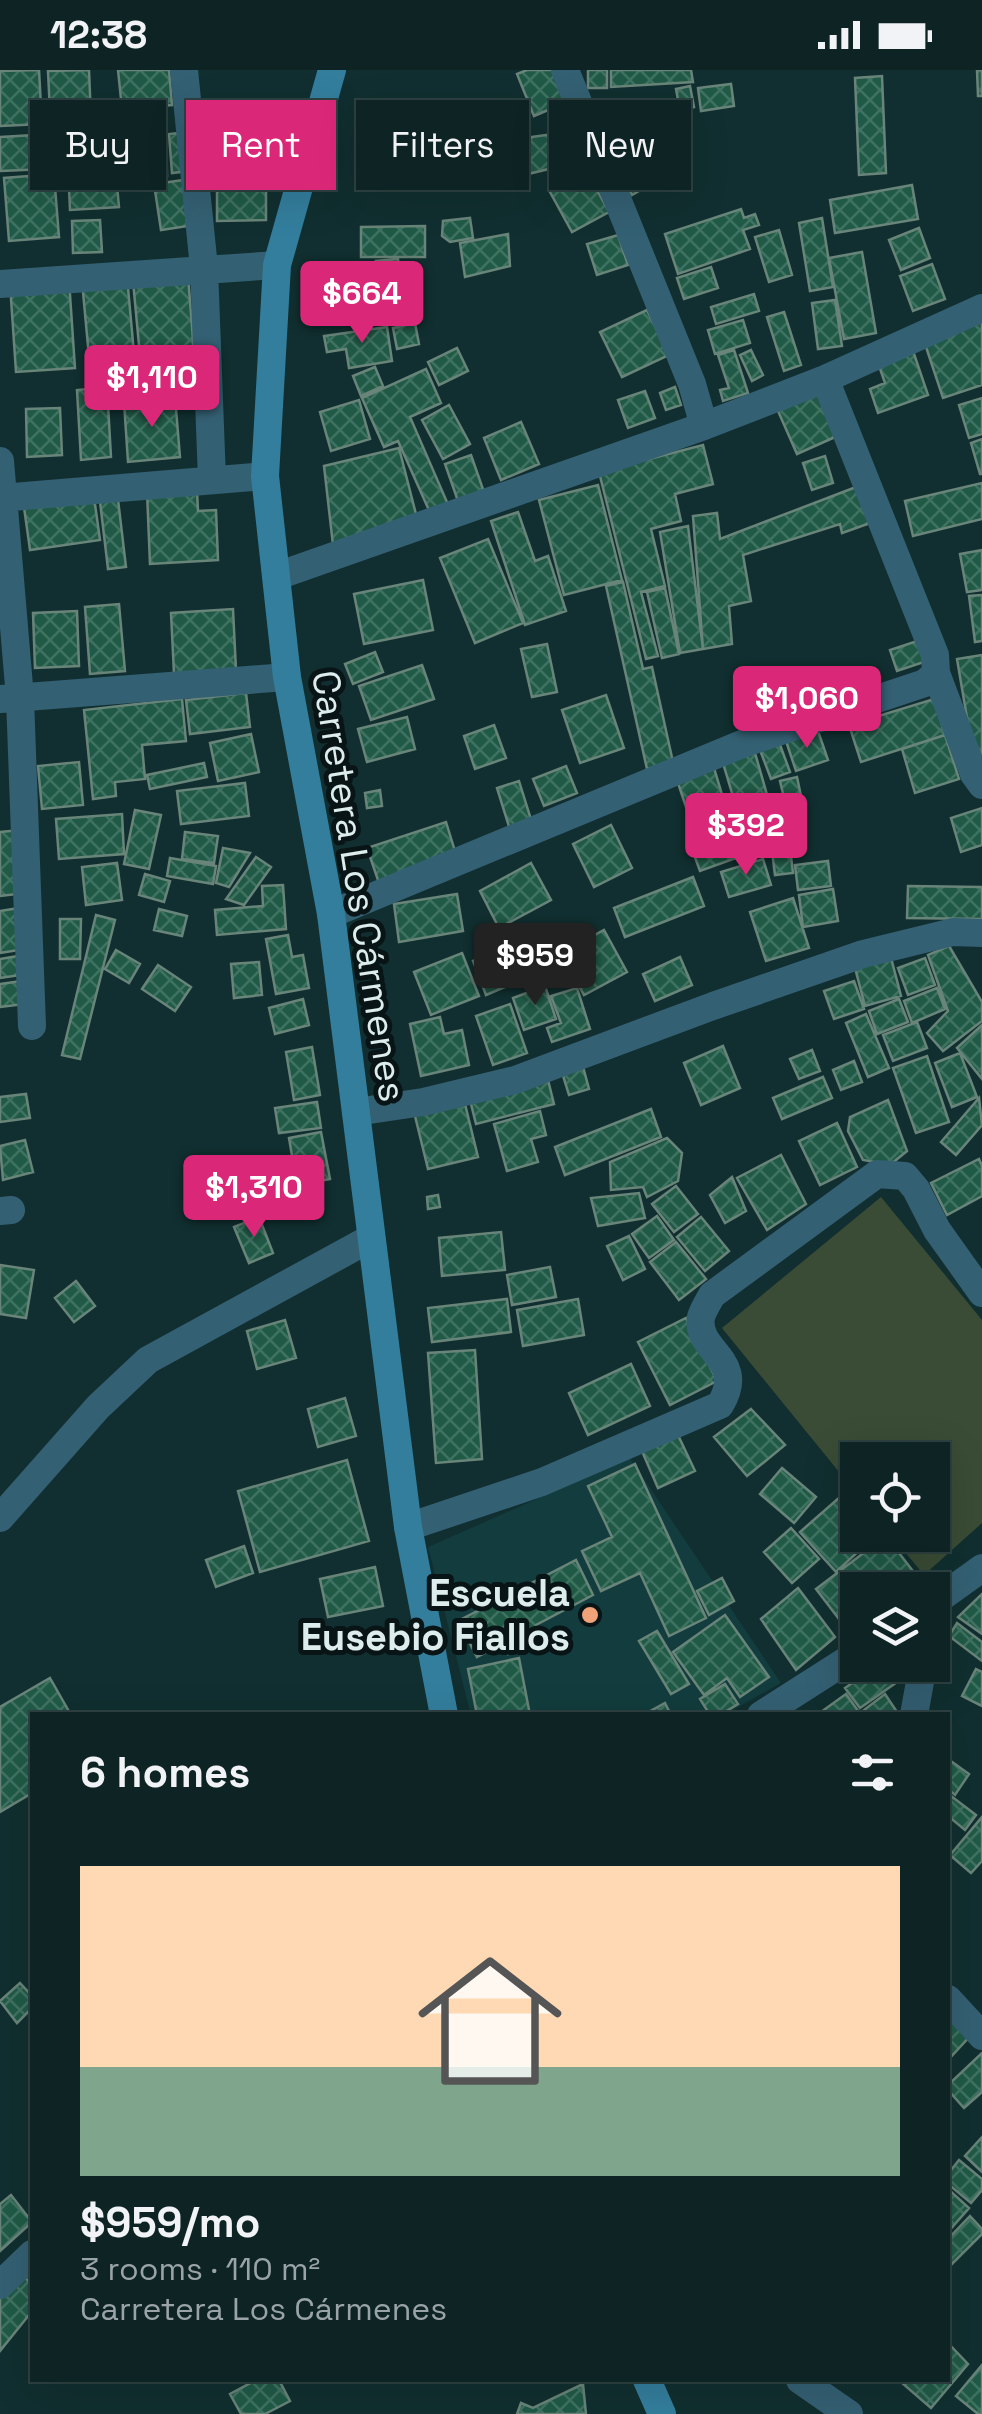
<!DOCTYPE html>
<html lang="en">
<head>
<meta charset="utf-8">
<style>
  :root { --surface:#0d2324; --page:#162b2c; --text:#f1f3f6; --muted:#9aa4a6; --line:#2d4041; --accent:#db2777 }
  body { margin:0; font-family:"Space Grotesk",sans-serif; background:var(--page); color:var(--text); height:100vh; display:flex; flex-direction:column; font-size:38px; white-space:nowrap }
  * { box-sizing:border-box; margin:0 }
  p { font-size:32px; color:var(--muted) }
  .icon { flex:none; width:55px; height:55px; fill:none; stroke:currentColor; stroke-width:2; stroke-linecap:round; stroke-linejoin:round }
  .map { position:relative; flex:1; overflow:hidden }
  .drawer { position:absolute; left:30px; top:1642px; width:920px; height:670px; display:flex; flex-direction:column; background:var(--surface); border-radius:0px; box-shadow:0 10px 40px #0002,0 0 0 2px var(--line) }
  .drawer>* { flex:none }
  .banner { position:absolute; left:30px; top:30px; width:922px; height:90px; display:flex; gap:20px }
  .fabs { position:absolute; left:840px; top:1372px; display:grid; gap:20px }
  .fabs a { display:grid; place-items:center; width:110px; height:110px; border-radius:0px; background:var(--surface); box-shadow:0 10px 40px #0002,0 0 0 2px var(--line); font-size:50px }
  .price { position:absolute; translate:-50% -85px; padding:0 22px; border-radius:10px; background:var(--accent); color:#fff; font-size:32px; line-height:65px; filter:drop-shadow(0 2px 5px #0008) }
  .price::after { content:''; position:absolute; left:50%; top:60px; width:30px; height:22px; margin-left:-15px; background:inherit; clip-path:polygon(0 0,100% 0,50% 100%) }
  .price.active { background:#222; color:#fff }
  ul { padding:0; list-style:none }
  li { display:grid; align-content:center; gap:20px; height:530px; padding:0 50px }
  li span { display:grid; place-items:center; height:310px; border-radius:0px; color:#555 }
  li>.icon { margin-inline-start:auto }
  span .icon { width:180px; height:180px; fill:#fffc; stroke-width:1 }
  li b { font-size:42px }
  h2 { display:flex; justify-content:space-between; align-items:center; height:120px; padding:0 50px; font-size:42px }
  .pill { padding:0 35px; border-radius:0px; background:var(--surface); box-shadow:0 10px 40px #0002,0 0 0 2px var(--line); font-size:35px; line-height:90px }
  .pill.active { background:var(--accent); color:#fff }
  .status { display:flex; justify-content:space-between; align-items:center; height:70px; padding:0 50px; background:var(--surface); direction:ltr }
  .status svg { height:28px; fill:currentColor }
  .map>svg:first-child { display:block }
  .built { fill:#123c3d }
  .garden { fill:#3a4c35 }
  .building { fill:url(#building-cross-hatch); stroke:#698479; stroke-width:2.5 }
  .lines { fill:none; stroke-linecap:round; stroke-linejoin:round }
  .minor { stroke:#346073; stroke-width:28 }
  .secondary { stroke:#337e9d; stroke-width:28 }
  .poi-dot { fill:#f0a279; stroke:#081415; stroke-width:4 }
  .labels { text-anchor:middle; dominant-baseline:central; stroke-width:10; stroke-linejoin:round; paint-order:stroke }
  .street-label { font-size:38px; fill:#ddedee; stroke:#081415 }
  .poi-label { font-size:38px; font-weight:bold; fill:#ddedee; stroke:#081415; text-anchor:end }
</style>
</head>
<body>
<div class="status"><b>12:38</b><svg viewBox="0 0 49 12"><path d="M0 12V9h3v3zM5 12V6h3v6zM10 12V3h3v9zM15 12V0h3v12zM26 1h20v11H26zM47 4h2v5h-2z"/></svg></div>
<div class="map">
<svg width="982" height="2344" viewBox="0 0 982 2344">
  <defs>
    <pattern id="building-cross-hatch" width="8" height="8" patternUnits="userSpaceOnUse" patternTransform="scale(2.5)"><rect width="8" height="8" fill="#205a47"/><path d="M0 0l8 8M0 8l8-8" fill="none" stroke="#407262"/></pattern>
  </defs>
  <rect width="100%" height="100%" fill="#112f30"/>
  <path class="built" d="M630,1388L781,1613L724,1645H471L428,1477Z"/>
  <path class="garden" d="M881,1127L982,1250V1453L924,1505L891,1465H932V1390H858L857,1424L722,1258Z"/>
  <path class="building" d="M39,0L42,54L0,56V1Z
    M89,0L93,97L0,101V67L51,64L48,1Z
    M118,0H169L172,35L122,39Z
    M527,0H563L574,29L534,46L517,4Z
    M588,0H607V18H588Z
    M611,0H691L693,12L611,17Z
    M977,0H982V26H978Z
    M882,6L886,103L859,105L855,8Z
    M731,14L734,36L701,41L698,18Z
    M690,16L694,37L680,41L676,19Z
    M627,40L663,107L632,125L601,68L614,61L608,51Z
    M583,60L590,89L495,112L496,72Z
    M454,61H486V103H453Z
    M188,62L191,101L172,103L169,64Z
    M166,64L167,106L100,109L99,85L139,84L138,65Z
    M217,80H266V150L217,151Z
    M587,102L609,142L572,162L550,122Z
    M54,104L59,167L9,171L4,108Z
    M191,109L188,156L161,160L154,114Z
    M117,115L119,137L70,140L69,118Z
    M912,115L918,149L835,163L830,130Z
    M741,139L744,148L755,144L759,155L743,160L750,179L678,204L665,164Z
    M470,148L473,168L450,172L442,166L443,151Z
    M822,148L833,217L810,221L799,153Z
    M100,150L102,182L73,183L72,151Z
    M425,156V187H361V157Z
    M919,158L930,188L901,200L889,170Z
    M779,160L792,205L769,212L755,167Z
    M508,164L510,196L465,207L460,173Z
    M618,165L628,195L597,205L587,174Z
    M862,182L876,263L844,269L829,188Z
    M398,189L400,209L378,211L376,191Z
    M932,194L945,229L913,241L900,206Z
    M711,197L718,218L684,229L677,208Z
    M188,206L197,320L119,327L116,288L140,286L133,211Z
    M127,207L134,283L89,287L82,211Z
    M69,210L75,298L16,302L10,214Z
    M754,224L759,241L716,254L711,237Z
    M835,230L842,276L818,279L812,233Z
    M647,240L669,285L622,307L600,262Z
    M784,242L801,295L784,301L767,247Z
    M743,250L750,273L715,284L708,260Z
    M982,252V315L943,328L924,271Z
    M415,253L419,274L397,279L393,258Z
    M387,257L392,291L349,298L346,279L327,282L324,266Z
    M457,278L468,301L439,315L428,292Z
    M912,278L928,325L878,343L870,319L885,313L877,290Z
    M734,280L748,323L723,331L720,320L729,318L718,285Z
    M751,280L763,305L752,311L740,285Z
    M375,297L383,316L361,326L353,306Z
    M426,299L441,333L410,347L450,439L432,447L398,371L384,377L362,328Z
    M107,317L111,387L81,390L77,320Z
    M675,317L681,335L666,340L660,323Z
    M825,320L844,363L797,384L778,341Z
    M645,321L655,348L628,358L618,330Z
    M175,327L180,387L128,392L124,332Z
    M982,328V364L969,368L959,335Z
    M359,330L370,369L331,381L320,342Z
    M449,335L470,374L443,389L422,350Z
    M60,338L62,385L27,387L26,339Z
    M521,352L539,394L501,410L484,368Z
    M982,369V404H980L971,373Z
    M703,375L713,414L675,424L681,451L651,459L665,516L641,522L658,586L646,589L599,402Z
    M399,378L418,452L333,475L324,396Z
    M471,385L485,425L459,434L445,394Z
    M825,386L833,413L812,420L803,393Z
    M982,413V449L913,466L905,431Z
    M864,414L876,451L842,463L840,454L743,485L751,531L729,536L732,574L703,579L693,446L717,443L720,469Z
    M598,415L622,510L564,525L539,430Z
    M93,420L100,470L30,480L23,430Z
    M197,420L198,441L216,440L218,490L150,494L147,422Z
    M117,421L126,497L108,499L99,423Z
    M518,442L535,491L548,486L566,541L525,555L491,451Z
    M688,456L703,579L680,583L660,462Z
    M488,469L523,553L475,573L440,488Z
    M982,480V520L967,522L960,484Z
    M423,510L433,560L364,574L354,524Z
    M623,512L643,599L652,597L673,692L647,699L606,516Z
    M665,518L679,584L662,588L647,522Z
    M982,525V571L975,572L969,526Z
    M119,534L125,601L90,604L85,537Z
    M233,539L236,600L174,604L171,543Z
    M77,541L79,596L35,598L33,543Z
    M920,570L927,591L897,601L890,580Z
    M547,574L557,622L532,627L521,579Z
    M375,582L383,602L353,614L345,594Z
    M982,585V706L977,707L957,589Z
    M422,595L434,629L371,650L359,616Z
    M246,623L250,657L190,664L186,630Z
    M606,625L624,678L580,693L562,640Z
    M182,629L186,671L142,675L145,709L115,712L116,726L93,729L84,640Z
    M934,629L945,665L861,692L849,655Z
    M407,647L415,679L367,692L358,659Z
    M494,655L506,688L475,699L464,666Z
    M818,661L828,690L796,701L786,671Z
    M251,664L259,702L218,711L210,673Z
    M945,665L959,709L915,723L902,679Z
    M779,672L790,702L771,709L760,680Z
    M755,683L780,770L749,780L723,693Z
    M79,692L83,735L42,739L38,696Z
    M204,693L207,707L150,719L147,705Z
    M566,696L577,723L544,736L533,709Z
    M714,698L727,741L691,752L677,710Z
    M797,707L805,745L789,749L780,711Z
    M519,711L533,756L511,763L497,718Z
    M245,713L249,746L181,754L177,721Z
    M380,720L382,736L367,738L365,723Z
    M982,738V775L961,782L951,748Z
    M135,740L161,745L149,799L124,794Z
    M122,744L124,784L59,789L56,749Z
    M446,752L458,791L380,816L367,778Z
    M611,755L632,798L594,817L573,774Z
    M20,760L26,823L0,826V762Z
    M726,761L736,788L700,801L690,774Z
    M185,762L218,766L214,793L182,789Z
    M223,778L250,783L229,817L216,813Z
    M790,778L793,803L775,805L772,781Z
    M256,787L271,797L244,835L226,829Z
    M170,788L216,796L213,814L167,806Z
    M763,789L771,815L729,827L721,802Z
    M828,791L831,816L798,820L795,795Z
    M117,793L122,830L86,835L82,797Z
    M531,793L551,830L499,858L480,821Z
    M145,804L170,811L164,832L139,825Z
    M693,807L704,836L625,867L614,838Z
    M283,815L286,859L217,865L215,840L263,836L262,816Z
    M908,816L982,817V849L907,848Z
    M833,819L838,851L803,857L799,825Z
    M457,824L463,861L399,872L394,834Z
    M793,828L809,878L766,891L750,842Z
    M19,838L25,879L0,883V841Z
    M159,839L187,846L182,866L154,860Z
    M96,845L115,850L80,989L62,985Z
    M60,849H81L80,889H60Z
    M604,860L627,902L584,925L561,883Z
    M288,865L292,887L303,885L309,918L276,924L266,869Z
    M529,866L544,898L523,907L509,876Z
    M949,876L982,932V951L943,981L927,963L948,941L928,885Z
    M505,877L519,911L486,925L473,891Z
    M116,880L140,894L129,913L105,899Z
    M462,883L479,926L431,945L414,902Z
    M890,884L901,926L865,936L854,894Z
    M24,885L27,904L0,908V889Z
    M680,887L692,915L655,931L643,904Z
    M925,888L935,915L908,925L898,898Z
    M259,892L262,925L234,928L231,894Z
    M158,895L191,917L175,941L142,919Z
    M22,911L25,934L0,937V914Z
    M854,911L864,939L834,949L824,921Z
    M545,916L556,949L524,960L513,928Z
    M577,918L590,959L552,972L547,958L561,953L551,926Z
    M937,918L945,939L912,953L904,931Z
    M303,929L309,955L275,964L269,938Z
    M899,929L908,952L877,964L869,941Z
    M510,934L527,983L493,995L476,946Z
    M866,944L889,998L868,1007L846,953Z
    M440,947L444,964L462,960L469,995L421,1006L410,954Z
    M917,952L927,978L893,991L883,965Z
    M982,955V1009L957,978Z
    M723,976L740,1018L701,1035L684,993Z
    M312,977L320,1025L294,1030L286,982Z
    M812,980L820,1001L799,1009L790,989Z
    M960,983L977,1027L952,1037L935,993Z
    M927,986L949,1052L916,1063L893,998Z
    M854,991L862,1012L841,1020L833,1000Z
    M582,993L589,1019L569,1025L561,999Z
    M823,1007L832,1028L782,1049L773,1028Z
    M548,1010L554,1034L476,1054L470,1030Z
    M26,1024L30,1048L0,1052V1027Z
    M979,1028L982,1055L956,1085L941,1072Z
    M464,1030L478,1087L428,1099L414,1042Z
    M888,1030L907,1081L890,1095L863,1090L848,1061L850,1047Z
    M317,1032L321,1058L279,1063L275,1038Z
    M651,1039L661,1067L565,1105L555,1077Z
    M540,1041L546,1065L531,1069L538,1092L507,1101L494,1054Z
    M837,1053L857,1097L820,1115L799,1071Z
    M321,1062L330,1109L297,1115L289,1068Z
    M667,1068L682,1083L678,1111L647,1127L643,1117L611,1120L610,1092Z
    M25,1070L33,1102L3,1110L0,1076Z
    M781,1085L806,1134L767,1160L737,1108Z
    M979,1089L982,1096V1126L947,1145L931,1113Z
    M732,1107L746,1141L725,1153L710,1125Z
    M676,1116L698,1144L674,1162L652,1134Z
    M639,1123L645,1148L598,1156L591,1128Z
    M438,1125L440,1137L428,1139L427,1127Z
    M657,1146L674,1170L649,1188L632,1164Z
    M259,1147L273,1183L249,1193L234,1157Z
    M701,1147L729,1181L705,1201L677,1167Z
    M501,1162L505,1200L442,1206L439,1168Z
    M629,1166L645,1199L623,1210L607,1176Z
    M676,1172L706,1209L679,1230L650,1192Z
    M0,1195L34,1200L26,1248L0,1244Z
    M550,1197L556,1227L512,1235L507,1205Z
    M76,1211L95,1236L74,1252L55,1228Z
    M507,1229L511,1262L432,1272L428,1238Z
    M578,1229L584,1265L523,1276L517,1240Z
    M686,1248L717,1311L670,1335L638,1272Z
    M285,1250L296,1288L257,1299L247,1261Z
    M475,1280L482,1389L436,1393L428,1283Z
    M631,1294L650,1336L588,1365L569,1323Z
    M345,1328L356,1366L318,1377L308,1339Z
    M751,1339L785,1375L747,1406L714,1367Z
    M677,1363L695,1401L658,1418L641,1379Z
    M347,1390L369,1471L260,1502L238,1421Z
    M635,1394L706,1548L669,1566L640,1503L601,1521L582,1481L612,1467L588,1416Z
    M782,1398L816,1427L794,1453L760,1424Z
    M840,1427L858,1447V1465L875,1466L836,1502L800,1462Z
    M791,1458L819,1489L792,1513L764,1482Z
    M886,1466L922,1513L912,1520H858V1562L852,1566L816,1519Z
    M244,1476L253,1503L216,1517L206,1490Z
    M576,1490L593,1525L536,1555L542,1566L508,1584L502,1574L477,1587L458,1551Z
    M375,1497L383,1536L328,1547L320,1509Z
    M722,1508L734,1531L709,1545L697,1521Z
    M798,1518L835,1567L796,1600L761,1549Z
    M982,1524V1564L958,1547Z
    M725,1545L769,1607L740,1627L727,1608L704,1625L673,1582Z
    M957,1553L982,1572V1591L949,1566Z
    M657,1561L689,1614L671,1624L639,1571Z
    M519,1588L530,1645H477L468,1599Z
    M878,1595H909L913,1601L860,1638L845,1618Z
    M976,1599L982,1602V1636L962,1626Z
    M50,1608L71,1645H32V1723L0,1742V1637Z
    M725,1614L738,1634L720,1645H710L700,1629Z
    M846,1624L861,1645H823L821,1642Z
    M885,1624L899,1645H867L864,1640Z
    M665,1633L671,1645H643Z
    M948,1689L969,1704L955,1725L948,1719Z
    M951,1726L976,1745L965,1760L948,1746V1730Z
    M982,1747V1791L971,1803L950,1785Z
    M20,1913L32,1926V1938L17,1953L0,1931Z
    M948,1944L971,1965L948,1990Z
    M982,1983V2022L964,2038L948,2020V2015Z
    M982,2067V2102L965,2086Z
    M959,2090L982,2109V2120L971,2133L948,2114V2104Z
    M948,2119L969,2138L948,2162Z
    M11,2125L32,2152L0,2181V2134Z
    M970,2146L982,2159V2164L948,2198V2169Z
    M20,2202L32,2215V2247L29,2245L0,2281V2219Z
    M948,2273L968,2294L931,2338L902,2313L905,2310H948Z
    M982,2295V2344H978L956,2326Z
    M256,2310H279L290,2331L265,2344H241L230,2324Z
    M583,2314L586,2344H517L521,2333L533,2338Z"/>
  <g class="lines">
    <path class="minor" d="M184,0L204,198L212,410
      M565,0L692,314L704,356
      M0,214L277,195
      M825,309L935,585L936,603L974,704L982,715
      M0,391L20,628L32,956
      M0,428L265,406
      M277,506L704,356L825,309L982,238
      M0,629L287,607
      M331,844L742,674L925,613L936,603
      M356,1042L423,1032L515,1010L713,936L863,884L953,862L982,863
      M0,1141L11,1140
      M0,1448L98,1337L148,1290L371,1168
      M408,1457L542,1412L720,1335C748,1289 695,1282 701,1247C703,1240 708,1232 712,1225L877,1104L905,1106L916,1119L937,1160L982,1223
      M932,1534L982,1498
      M761,1645L858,1583
      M914,1645L923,1595
      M948,1929L982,1966
      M0,2215L32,2184
      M800,2310L849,2344"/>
    <path class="secondary" d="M332,0L277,195L265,406L287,607L331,844L408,1457L444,1645
      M647,2310L662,2344"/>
  </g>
  <circle class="poi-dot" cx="590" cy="1545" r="10"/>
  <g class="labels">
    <g class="street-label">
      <text transform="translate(359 816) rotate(81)">Carretera Los Cármenes</text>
    </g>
    <g class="poi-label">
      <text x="570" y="1523">Escuela<tspan x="570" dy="44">Eusebio Fiallos</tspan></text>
    </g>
  </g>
</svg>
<div class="fabs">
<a><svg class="icon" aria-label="locate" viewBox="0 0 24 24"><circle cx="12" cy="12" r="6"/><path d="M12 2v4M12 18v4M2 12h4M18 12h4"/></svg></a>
<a><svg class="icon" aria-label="layers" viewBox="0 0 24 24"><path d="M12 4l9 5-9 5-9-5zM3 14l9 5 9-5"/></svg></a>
</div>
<b class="price" style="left:362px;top:276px">$664</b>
<b class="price" style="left:152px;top:360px">$1,110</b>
<b class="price" style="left:807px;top:681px">$1,060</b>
<b class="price" style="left:746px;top:808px">$392</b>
<b class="price active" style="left:535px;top:938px">$959</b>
<b class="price" style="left:254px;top:1170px">$1,310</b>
<div class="banner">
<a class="pill">Buy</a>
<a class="pill active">Rent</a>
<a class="pill">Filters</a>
<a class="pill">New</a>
</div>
<section class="drawer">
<h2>6 homes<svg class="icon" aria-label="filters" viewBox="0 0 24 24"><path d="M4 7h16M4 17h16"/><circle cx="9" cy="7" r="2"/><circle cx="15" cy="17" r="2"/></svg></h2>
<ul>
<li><span style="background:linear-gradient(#ffd9b3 65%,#7fa58c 0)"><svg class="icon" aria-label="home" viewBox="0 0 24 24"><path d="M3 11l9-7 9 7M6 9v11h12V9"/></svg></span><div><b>$959/mo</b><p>3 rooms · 110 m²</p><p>Carretera Los Cármenes</p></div></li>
</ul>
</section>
</div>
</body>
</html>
